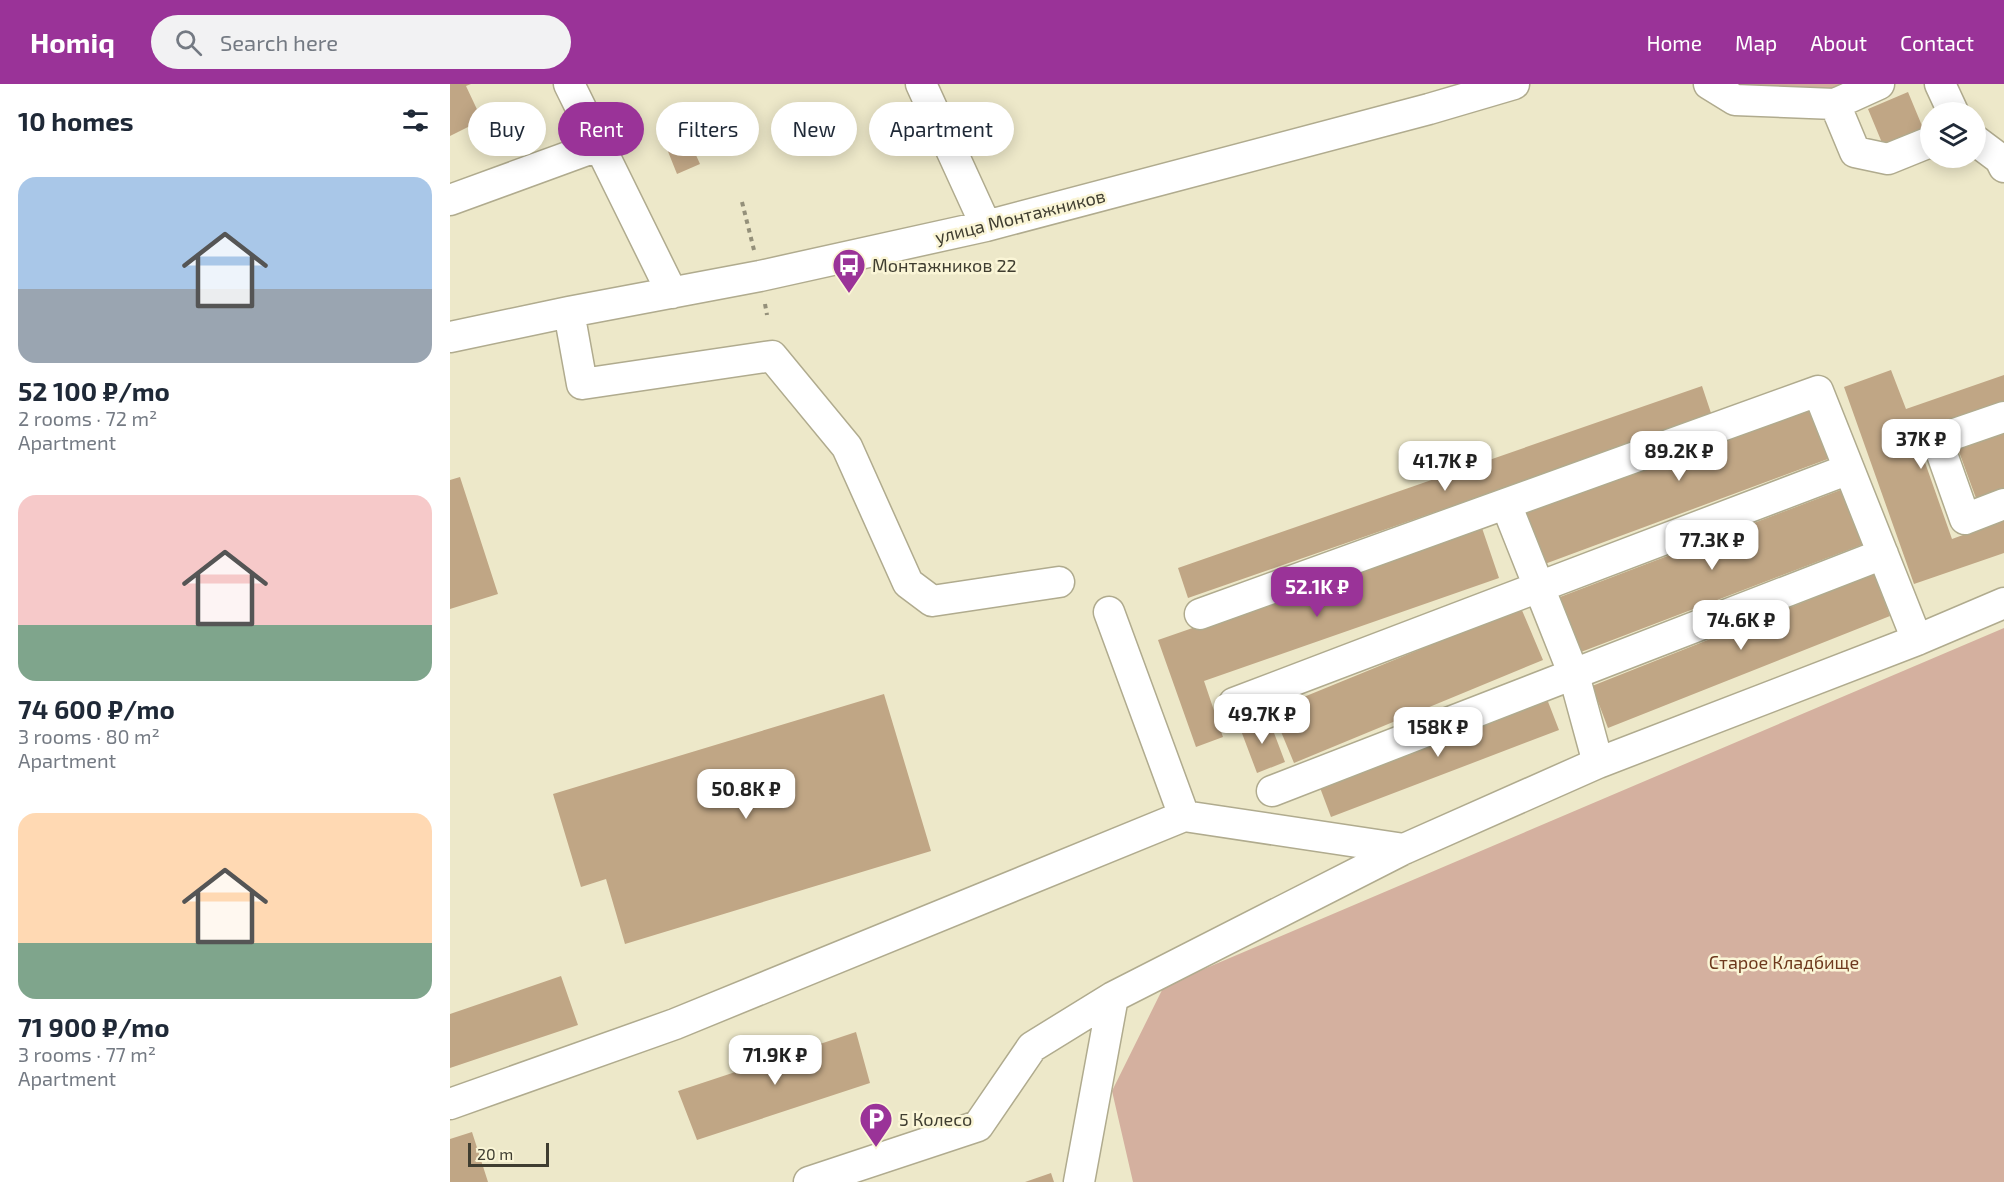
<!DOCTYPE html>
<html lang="en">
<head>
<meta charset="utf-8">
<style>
  :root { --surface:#fff; --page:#f2f2f3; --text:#1f2937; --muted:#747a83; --accent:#9a3398 }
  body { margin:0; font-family:"Exo 2",sans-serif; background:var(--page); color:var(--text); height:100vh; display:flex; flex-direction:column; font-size:22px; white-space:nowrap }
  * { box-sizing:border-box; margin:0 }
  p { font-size:20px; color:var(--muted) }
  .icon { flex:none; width:33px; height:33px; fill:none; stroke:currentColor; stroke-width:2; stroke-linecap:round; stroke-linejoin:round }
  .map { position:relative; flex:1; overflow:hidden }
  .side { display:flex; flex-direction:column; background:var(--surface); width:450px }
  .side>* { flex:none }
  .hud { position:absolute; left:18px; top:18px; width:570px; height:54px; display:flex; gap:12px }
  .controls { position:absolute; left:1470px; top:18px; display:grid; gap:12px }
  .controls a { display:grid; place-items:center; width:66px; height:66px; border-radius:50%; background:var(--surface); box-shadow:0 3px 15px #0003; font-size:30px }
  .scale { position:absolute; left:18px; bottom:15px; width:81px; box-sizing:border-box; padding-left:6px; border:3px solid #3f3d30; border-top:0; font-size:16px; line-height:21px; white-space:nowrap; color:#3f3d30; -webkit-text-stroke:4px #faf5d6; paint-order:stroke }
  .price { position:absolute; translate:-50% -51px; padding:0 14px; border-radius:12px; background:#fff; color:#222; font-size:20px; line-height:39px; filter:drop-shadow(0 2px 3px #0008) }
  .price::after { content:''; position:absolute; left:50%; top:36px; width:18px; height:14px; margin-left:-9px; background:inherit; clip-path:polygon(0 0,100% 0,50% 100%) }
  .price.current { background:var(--accent); color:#fff }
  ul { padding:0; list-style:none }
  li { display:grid; align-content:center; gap:12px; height:318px; padding:0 18px }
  li span { display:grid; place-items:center; height:186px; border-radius:18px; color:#555 }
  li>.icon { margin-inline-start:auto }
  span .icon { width:108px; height:108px; fill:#fffc; stroke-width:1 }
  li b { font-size:26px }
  h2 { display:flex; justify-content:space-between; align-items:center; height:72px; padding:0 18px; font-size:26px }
  .chip { padding:0 21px; border-radius:27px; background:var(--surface); box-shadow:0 3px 15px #0003; font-size:21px; line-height:54px }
  .chip.current { background:var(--accent); color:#fff }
  header { display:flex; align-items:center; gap:36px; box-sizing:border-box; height:84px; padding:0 30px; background:var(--accent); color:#fff }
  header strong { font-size:28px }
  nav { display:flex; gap:33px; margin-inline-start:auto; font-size:21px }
  .search { width:420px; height:54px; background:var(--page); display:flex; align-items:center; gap:15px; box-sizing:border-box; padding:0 21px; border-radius:33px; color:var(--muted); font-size:22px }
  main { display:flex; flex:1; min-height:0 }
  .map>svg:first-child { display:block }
  .green { fill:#d4b09f }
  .building { fill:#c0a685 }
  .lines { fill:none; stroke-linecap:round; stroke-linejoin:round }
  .minor-casing { stroke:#b0ab8e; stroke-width:33 }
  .path { stroke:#94907a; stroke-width:4; stroke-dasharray:4.5 4.5; stroke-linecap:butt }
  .minor { stroke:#fff; stroke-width:30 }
  .labels { text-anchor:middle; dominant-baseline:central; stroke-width:5; stroke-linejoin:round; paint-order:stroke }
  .street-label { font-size:18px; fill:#3f3d30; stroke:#faf5d6 }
  .poi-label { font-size:18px; fill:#3f3d30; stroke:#faf5d6; text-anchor:start }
  .park-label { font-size:18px; fill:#6e391d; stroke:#faf5d6 }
</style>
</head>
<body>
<header>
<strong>Homiq</strong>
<div class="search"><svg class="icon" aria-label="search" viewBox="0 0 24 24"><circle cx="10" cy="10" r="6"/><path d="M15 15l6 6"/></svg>Search here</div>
<nav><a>Home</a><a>Map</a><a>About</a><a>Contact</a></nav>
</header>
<main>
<section class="side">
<h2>10 homes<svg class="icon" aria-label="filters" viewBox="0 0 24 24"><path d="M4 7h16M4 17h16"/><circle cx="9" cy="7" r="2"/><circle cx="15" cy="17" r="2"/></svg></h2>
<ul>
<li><span style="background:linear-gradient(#a9c7e8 60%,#9aa5b1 0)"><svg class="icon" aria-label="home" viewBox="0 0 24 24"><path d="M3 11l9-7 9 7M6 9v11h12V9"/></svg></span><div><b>52 100 ₽/mo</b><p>2 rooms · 72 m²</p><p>Apartment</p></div></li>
<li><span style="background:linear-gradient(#f6c9c9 70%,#7fa58c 0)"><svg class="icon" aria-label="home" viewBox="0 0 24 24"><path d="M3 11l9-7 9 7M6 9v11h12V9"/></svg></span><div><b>74 600 ₽/mo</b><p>3 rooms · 80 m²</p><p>Apartment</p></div></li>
<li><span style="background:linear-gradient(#ffd9b3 70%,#7fa58c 0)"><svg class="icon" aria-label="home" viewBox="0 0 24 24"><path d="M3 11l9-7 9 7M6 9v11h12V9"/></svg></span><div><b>71 900 ₽/mo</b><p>3 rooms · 77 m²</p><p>Apartment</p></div></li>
</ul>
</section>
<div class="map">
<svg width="1554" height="1098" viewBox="0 0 1554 1098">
  <rect width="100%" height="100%" fill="#ede8c9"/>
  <path class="green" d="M1297,0H1393L1382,4L1294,1Z
    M1554,544V1098H683L662,1007L714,902Z"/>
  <path class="building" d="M0,0H21L16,2L32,36L0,52Z
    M1458,8L1475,49L1435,66L1418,25Z
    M237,51L250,80L227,90L215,60Z
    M1441,286L1456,325L1554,291V321L1466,353L1502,455L1554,436V469L1464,500L1394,303Z
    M1252,302L1262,332L738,514L728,484Z
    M1365,316L1386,372L1092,481L1071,425Z
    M1554,348V407L1527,417L1508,365Z
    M10,393L48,510L0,525V396Z
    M1393,405L1414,460L1131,568L1110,513Z
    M1032,444L1049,494L754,597L773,653L746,663L708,556Z
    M1424,490L1440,532L1158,644L1142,602Z
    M1071,524L1093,576L844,679L822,626Z
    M434,610L481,767L175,860L156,795L131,803L103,710Z
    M1097,615L1109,646L881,733L869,701Z
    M818,633L835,678L807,689L790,644Z
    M111,892L128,941L0,984V930Z
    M406,948L420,999L247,1056L228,1007Z
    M22,1048L38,1098H0V1055Z
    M601,1089L604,1098H575Z"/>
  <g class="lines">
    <defs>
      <path id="minor" d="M119,0L222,209
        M471,0L536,142
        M1259,0L1285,16L1385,20L1429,0
        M1490,0L1503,28
        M1385,20L1405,68L1438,75L1480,58
        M1526,57L1550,75L1554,83
        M0,116L148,62
        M119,228L132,300L322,272L397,363L458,499L482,517L609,498
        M0,253L119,228L310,192L536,142L979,25L1064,0
        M1554,333L1487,356L1515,435L1554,420
        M1056,420L1124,591L1148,679
        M659,528L734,732L954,765
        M750,530L1368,307L1467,556
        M784,619L1399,385
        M822,707L1433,470
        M0,1020L225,940L734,732
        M359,1098L528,1042L582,963L663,913L954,765L1148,679L1467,556L1554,519
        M629,1098L663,913"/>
    </defs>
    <use href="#minor" class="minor-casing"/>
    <path class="path" d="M292,118L304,166
      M315,220L317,231"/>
    <use href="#minor" class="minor"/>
  </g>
  <defs>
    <symbol id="bus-pin" viewBox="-11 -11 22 30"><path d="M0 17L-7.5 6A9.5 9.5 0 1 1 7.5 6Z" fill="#9a3398" stroke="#faf5d6"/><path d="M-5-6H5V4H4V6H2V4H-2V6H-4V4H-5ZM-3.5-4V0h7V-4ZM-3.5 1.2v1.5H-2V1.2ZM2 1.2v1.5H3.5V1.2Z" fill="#fff"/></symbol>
    <symbol id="parking-pin" viewBox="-11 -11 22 30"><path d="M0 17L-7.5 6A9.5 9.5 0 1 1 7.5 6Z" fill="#9a3398" stroke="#faf5d6"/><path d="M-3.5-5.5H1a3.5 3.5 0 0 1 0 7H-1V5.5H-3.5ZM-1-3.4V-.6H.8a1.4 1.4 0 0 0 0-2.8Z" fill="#fff"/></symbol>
  </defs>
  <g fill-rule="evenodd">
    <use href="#bus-pin" x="380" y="162" width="38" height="52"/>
    <use href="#parking-pin" x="407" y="1016" width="38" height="52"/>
  </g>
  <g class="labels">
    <g class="street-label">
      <text transform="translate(570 132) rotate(-14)">улица Монтажников</text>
    </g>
    <g class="poi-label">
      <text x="422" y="181">Монтажников 22</text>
      <text x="449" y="1035">5 Колесо</text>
    </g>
    <g class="park-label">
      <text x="1334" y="878">Старое Кладбище</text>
    </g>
  </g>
</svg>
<div class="controls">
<a><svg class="icon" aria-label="layers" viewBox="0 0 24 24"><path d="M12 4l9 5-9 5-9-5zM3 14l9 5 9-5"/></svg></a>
</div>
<div class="scale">20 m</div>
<b class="price" style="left:1471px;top:386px">37K ₽</b>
<b class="price" style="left:1229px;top:398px">89.2K ₽</b>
<b class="price" style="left:995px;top:408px">41.7K ₽</b>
<b class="price" style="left:1262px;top:487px">77.3K ₽</b>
<b class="price current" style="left:867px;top:534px">52.1K ₽</b>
<b class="price" style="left:1291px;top:567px">74.6K ₽</b>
<b class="price" style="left:812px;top:661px">49.7K ₽</b>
<b class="price" style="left:988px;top:674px">158K ₽</b>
<b class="price" style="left:296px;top:736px">50.8K ₽</b>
<b class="price" style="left:325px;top:1002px">71.9K ₽</b>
<div class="hud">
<a class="chip">Buy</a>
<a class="chip current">Rent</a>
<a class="chip">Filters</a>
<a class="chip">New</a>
<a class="chip">Apartment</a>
</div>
</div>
</main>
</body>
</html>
